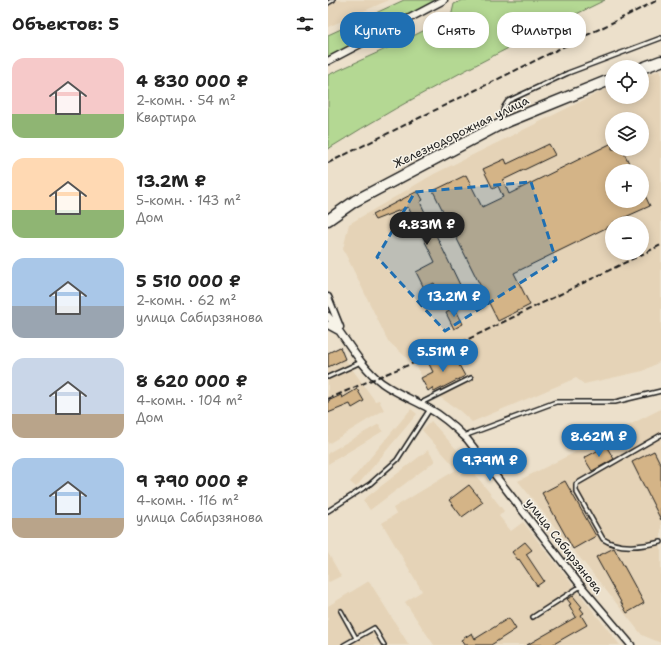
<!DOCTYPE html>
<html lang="ru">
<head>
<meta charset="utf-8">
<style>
  :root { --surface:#fff; --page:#f2f2f2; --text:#222; --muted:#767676; --accent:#1f6fb2 }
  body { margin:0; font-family:"Shantell Sans",sans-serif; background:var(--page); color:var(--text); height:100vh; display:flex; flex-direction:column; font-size:15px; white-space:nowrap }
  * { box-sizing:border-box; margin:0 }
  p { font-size:13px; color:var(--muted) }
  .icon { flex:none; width:22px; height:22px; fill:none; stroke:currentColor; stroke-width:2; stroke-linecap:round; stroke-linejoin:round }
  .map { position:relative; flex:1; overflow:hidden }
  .drawer { display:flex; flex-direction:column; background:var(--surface); width:328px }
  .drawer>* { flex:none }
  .banner { position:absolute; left:12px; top:12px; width:261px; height:36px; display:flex; gap:8px }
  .buttons { position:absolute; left:277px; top:60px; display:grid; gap:8px }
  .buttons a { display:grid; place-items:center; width:44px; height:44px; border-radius:50%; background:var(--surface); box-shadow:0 2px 10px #0003; font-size:20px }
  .price { position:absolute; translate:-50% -34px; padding:0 9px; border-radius:14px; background:var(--accent); color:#fff; font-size:13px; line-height:26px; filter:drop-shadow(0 1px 2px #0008) }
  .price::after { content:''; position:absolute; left:50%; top:24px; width:12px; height:9px; margin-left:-6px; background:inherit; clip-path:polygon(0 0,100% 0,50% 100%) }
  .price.active { background:#222; color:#fff }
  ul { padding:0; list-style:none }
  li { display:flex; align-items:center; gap:12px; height:100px; padding:0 12px }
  li span { display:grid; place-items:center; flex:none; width:112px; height:80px; border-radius:12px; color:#555 }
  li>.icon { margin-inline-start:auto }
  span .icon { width:48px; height:48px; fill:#fffc; stroke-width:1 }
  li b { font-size:17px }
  h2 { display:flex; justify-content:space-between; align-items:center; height:48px; padding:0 12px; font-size:17px }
  .pill { padding:0 14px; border-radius:16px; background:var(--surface); box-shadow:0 2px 10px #0003; font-size:14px; line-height:36px }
  .pill.active { background:var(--accent); color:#fff }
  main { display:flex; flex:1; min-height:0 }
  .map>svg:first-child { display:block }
  .built { fill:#e5d3b7; fill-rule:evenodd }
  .green { fill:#b4d893; stroke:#687a58 }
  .building { fill:#d4b487; stroke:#1c1c1c }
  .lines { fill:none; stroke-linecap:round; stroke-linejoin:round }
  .lane-casing { stroke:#1c1c1c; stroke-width:6 }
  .street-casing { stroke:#1c1c1c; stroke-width:9 }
  .primary-casing { stroke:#1c1c1c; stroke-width:13 }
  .lane { stroke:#f7f3e8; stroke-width:3 }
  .street { stroke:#f7f3e8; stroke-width:6 }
  .primary { stroke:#f7f3e8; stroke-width:10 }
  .rail { stroke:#1c1c1c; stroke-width:2; stroke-dasharray:6 3; stroke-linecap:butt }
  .marked { fill:#1f6fb2; fill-opacity:0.2; stroke:#1f6fb2; stroke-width:3; stroke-dasharray:8 5; stroke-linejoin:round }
  .labels { text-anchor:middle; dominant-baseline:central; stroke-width:3; stroke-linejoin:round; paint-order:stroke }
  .street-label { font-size:12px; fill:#1c1c1c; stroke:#f7f3e8 }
</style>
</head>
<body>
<main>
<section class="drawer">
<h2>Объектов: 5<svg class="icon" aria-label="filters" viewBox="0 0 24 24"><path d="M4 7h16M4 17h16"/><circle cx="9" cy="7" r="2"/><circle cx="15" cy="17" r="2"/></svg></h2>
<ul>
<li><span style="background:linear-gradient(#f6c9c9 70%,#8fb573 0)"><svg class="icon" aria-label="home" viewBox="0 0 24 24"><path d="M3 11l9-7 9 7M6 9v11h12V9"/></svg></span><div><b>4 830 000 ₽</b><p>2-комн. · 54 m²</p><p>Квартира</p></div></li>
<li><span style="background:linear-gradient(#ffd9b3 65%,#8fb573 0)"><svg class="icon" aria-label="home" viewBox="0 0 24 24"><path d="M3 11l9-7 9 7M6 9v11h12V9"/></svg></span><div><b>13.2M ₽</b><p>5-комн. · 143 m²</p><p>Дом</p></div></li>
<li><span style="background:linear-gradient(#a9c7e8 60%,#9aa5b1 0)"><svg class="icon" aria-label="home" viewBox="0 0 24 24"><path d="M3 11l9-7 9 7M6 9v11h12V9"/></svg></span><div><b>5 510 000 ₽</b><p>2-комн. · 62 m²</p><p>улица Сабирзянова</p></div></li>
<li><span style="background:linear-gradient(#c9d6e8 70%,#b9a48a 0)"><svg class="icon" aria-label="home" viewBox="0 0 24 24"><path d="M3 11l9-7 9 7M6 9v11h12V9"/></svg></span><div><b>8 620 000 ₽</b><p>4-комн. · 104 m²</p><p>Дом</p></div></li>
<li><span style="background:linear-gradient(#a9c7e8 75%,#b9a48a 0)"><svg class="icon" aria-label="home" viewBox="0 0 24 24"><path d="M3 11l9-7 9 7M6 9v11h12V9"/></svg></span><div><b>9 790 000 ₽</b><p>4-комн. · 116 m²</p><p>улица Сабирзянова</p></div></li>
</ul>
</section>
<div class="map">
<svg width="333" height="645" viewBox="0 0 333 645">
  <rect width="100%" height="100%" fill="#ece0cb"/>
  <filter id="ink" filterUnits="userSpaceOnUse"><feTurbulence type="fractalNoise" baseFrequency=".025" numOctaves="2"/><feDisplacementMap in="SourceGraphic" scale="8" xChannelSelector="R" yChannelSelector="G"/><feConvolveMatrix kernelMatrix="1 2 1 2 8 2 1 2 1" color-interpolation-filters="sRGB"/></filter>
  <g filter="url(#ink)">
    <path class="built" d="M0,0H61L0,27Z
      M333,70V361L315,371L256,384L248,378L144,422L132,411L100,389L89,367L60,341L15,249L21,224L106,174L284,86V97H314V76ZM284,119H314V149H284ZM284,171H314V201H284ZM284,223H314V253H284Z
      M12,347L17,359L47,401L51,400L56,410L0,444V353Z
      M83,409L89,414L28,487L22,482Z
      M333,409V643L314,635L190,481Z
      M103,421L138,460L128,468L94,430Z
      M51,424L55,431L0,464V453Z
      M100,450L107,461L42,510L35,500Z
      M142,468L176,511L171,516L183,531L195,522L292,645H106L77,602L94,591L54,523L68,514L65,508L128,470L131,475Z
      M0,553L13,576L1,582L0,581Z
      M41,581L81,645H0V606Z"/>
    <path class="green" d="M76,0H108L7,55L0,57V35Z
      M135,0H277C183,46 89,93 0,149V75L71,43L123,17L126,4Z"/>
    <path class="building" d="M284,143V149H294L305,171H284V201H314V189L322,206L284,223V225L186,273L202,305L170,321L105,191L138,175L154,207L175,197L170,186L165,189L155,169L177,159L179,164L221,144L227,155L175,180L181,194Z
      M90,191L95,200L92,202L133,287L113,297L106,283L96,288L88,272L107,262L80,207L47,220L44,215Z
      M127,308L135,324L126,329L118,313Z
      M12,347L17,359L0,367V353Z
      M124,352L137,376L106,392L104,388L100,391L93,378L105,372L101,364Z
      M29,389L36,401L24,408L22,404L0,413V401L13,395L14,398Z
      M278,446L286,459L264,471L256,458Z
      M326,451L333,465V520L304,462Z
      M237,481L268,536L245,549L214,493Z
      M141,485L155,502L134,517L121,500Z
      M197,542L204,550L198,554L216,581L209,586L191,559L190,560L184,552Z
      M286,548L316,603L299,613L268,557Z
      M245,596L254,607L252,608L256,613L253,615L259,625L224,645H199L248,617L241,605L243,604L239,599Z
      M181,618L188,629L163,645H136L133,640L144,633L147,639Z"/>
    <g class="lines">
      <defs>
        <path id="lane" d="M0,3L5,0
          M172,122L176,107L180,101L240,73L333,38
          M0,377L33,362
          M93,403L143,378
          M333,435L248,484V491L275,539C291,550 315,546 333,542
          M136,436L228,402H287L333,391
          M0,511L42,484L69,460L102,409
          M13,611L28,638
          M205,617L253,586
          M16,645L46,628L56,645"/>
        <path id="street" d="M0,61L116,0
          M0,297L12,327
          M0,316C18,338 31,365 54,383C68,393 85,400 100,408C115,416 127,427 139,439L253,586L303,645
          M0,325L11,331"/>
        <path id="primary" d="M314,68L333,61
          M0,220L27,201L171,125L284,79"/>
      </defs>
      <use href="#lane" class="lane-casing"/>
      <use href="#street" class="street-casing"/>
      <use href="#primary" class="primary-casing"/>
      <use href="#lane" class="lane"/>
      <use href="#street" class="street"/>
      <use href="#primary" class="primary"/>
      <path class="rail" d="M0,163L330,0
        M0,399L48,378L120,349L333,245"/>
    </g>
  </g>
  <path class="marked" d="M203,182L228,260L117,331L49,257L87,192Z"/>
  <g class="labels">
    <g class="street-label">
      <text transform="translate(133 132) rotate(-26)">Железнодорожная улица</text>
      <text transform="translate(236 546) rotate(52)">улица Сабирзянова</text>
    </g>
  </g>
</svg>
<div class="buttons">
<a><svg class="icon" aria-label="locate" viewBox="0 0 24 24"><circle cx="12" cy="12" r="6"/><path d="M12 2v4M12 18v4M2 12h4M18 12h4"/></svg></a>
<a><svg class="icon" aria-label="layers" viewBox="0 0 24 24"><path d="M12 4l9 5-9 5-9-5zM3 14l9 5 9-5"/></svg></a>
<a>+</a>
<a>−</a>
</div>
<b class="price active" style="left:99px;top:246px">4.83M ₽</b>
<b class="price" style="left:126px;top:318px">13.2M ₽</b>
<b class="price" style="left:115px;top:373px">5.51M ₽</b>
<b class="price" style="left:271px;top:458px">8.62M ₽</b>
<b class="price" style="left:162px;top:482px">9.79M ₽</b>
<div class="banner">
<a class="pill active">Купить</a>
<a class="pill">Снять</a>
<a class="pill">Фильтры</a>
</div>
</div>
</main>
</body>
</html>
